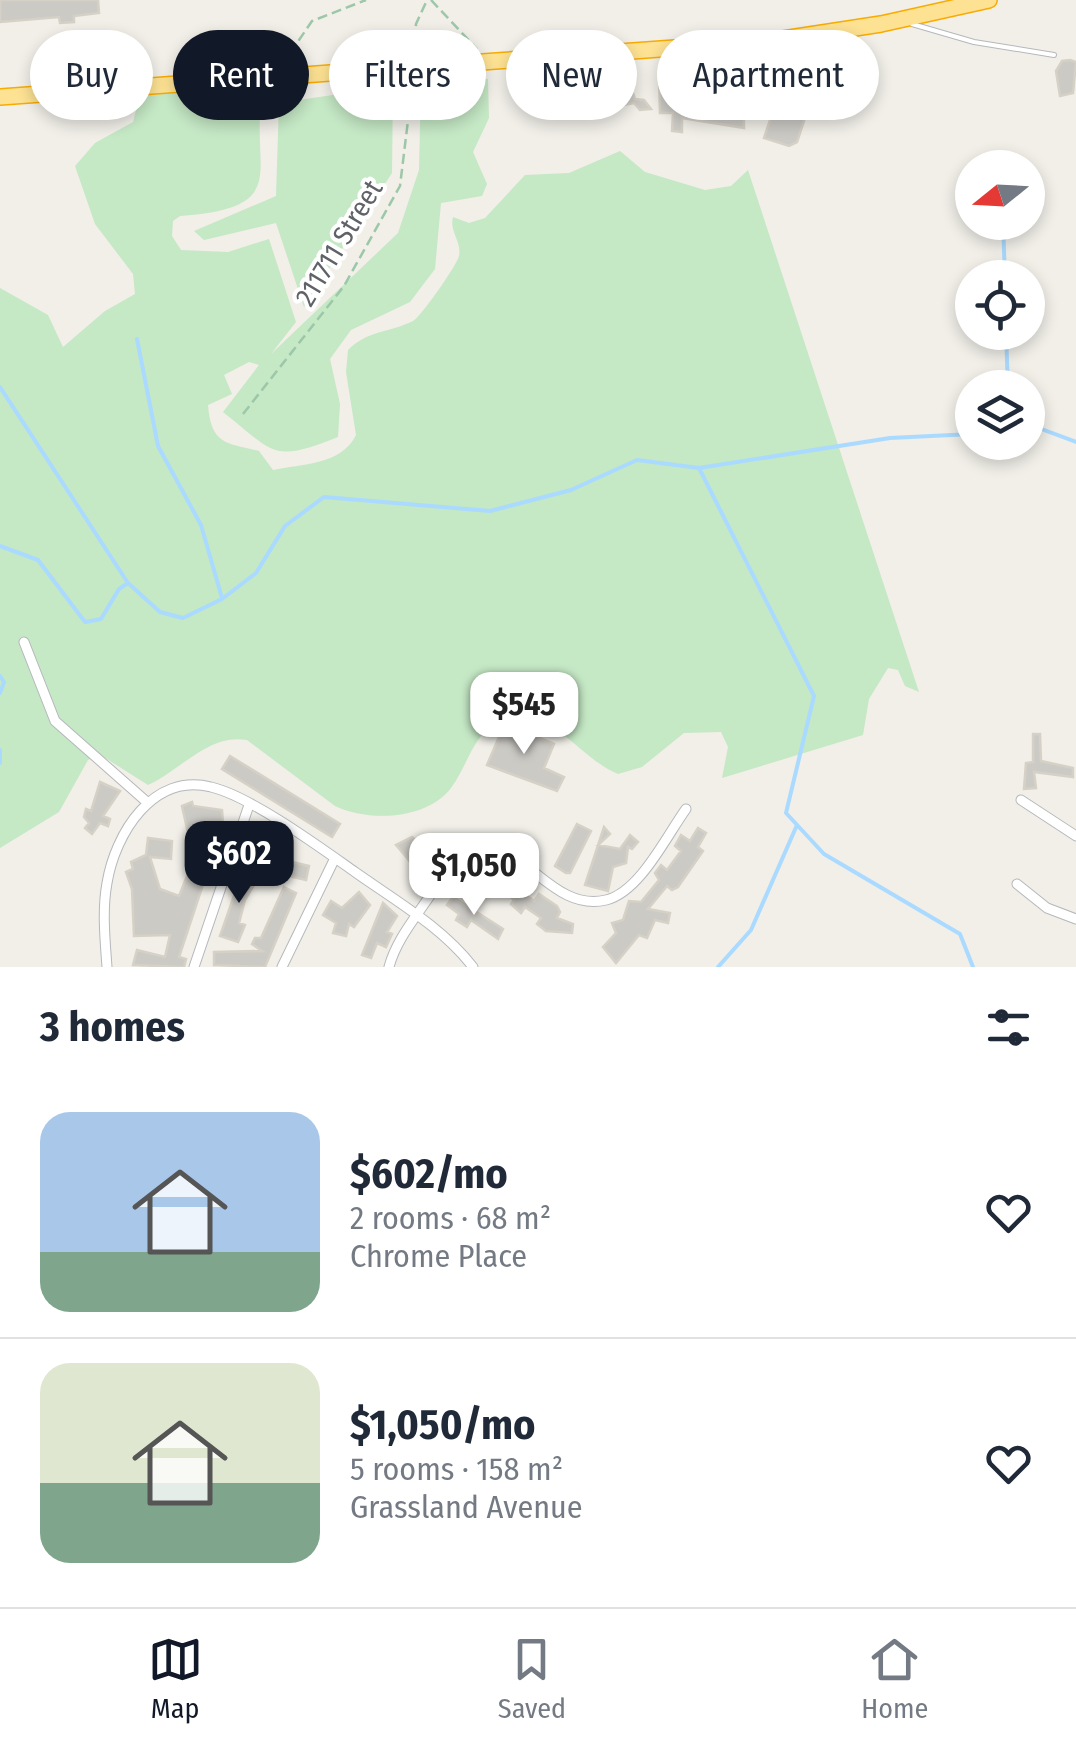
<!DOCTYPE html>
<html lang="en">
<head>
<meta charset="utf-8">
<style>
  :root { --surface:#fff; --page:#f6f6f7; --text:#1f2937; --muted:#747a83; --line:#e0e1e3; --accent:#111827 }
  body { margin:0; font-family:"Fira Sans Condensed",sans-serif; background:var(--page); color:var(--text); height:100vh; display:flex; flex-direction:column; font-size:38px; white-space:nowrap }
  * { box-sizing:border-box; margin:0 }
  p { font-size:32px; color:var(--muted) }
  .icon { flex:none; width:55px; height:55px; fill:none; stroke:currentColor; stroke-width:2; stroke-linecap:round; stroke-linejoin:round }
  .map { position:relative; height:967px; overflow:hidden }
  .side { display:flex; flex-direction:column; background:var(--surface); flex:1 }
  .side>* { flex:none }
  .top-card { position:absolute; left:30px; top:30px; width:1018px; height:90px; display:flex; gap:20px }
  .needle { width:65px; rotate:252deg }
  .fabs { position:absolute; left:955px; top:150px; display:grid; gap:20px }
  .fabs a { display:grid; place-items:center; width:90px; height:90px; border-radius:50%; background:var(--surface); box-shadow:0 5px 15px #0003; font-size:50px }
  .price { position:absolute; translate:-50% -85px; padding:0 22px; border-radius:20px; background:#fff; color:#222; font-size:32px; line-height:65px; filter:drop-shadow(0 2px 5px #0008) }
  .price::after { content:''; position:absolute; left:50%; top:60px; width:30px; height:22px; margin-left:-15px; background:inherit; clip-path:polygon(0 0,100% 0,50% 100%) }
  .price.current { background:var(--accent); color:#fff }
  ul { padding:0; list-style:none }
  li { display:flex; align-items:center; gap:30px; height:250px; padding:0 40px }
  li+li { border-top:2px solid var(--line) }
  li span { display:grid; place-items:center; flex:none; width:280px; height:200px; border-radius:30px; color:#555 }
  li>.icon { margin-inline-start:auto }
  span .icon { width:120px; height:120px; fill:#fffc; stroke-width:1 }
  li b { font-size:42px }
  h2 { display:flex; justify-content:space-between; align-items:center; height:120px; padding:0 40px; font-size:42px }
  .chip { padding:0 35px; border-radius:45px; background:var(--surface); box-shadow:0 5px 15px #0003; font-size:35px; line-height:90px }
  .chip.current { background:var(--accent); color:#fff }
  .tabs { display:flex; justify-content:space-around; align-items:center; height:140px; border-top:2px solid var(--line); background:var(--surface); font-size:28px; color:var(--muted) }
  .tabs a { display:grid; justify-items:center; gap:5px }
  .tabs .current { color:var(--accent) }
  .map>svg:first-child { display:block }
  .green { fill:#c5e8c5 }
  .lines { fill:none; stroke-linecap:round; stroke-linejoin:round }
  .stream { stroke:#aadaff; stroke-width:4 }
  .building { fill:#cccac5; stroke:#d6d1c6; stroke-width:2.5 }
  .lane-casing { stroke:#b5b8bc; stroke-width:6 }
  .street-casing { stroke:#b5b8bc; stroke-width:11 }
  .highway-casing { stroke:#f9ab00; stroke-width:18 }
  .path { stroke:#9cc7a9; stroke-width:2.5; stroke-dasharray:10 5; stroke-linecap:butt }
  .lane { stroke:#fff; stroke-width:4 }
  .street { stroke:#fff; stroke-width:9 }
  .highway { stroke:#fde293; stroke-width:15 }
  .labels { text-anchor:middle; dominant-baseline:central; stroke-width:8; stroke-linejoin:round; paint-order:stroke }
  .street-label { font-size:28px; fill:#5f6368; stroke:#fff }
</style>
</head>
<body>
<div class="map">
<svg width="1076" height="967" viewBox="0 0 1076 967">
  <rect width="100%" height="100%" fill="#f1efe8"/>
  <path class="green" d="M488,79L489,118L473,152L487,184L482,196L441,203L435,269L410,302L351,330L330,359L340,404L338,437C272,463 276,454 223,412L259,365L249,362L224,375L232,394L208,405C211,445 227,443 259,451L273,470C301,464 342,465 356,435L346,372L348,350C368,330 389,333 413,321C421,317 457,265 459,256C462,241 449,232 453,217L469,223L485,218L525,175L569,173L620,151L645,172L705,190L731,186L748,170L919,692L905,686L898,670L888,668L869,699L863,735L722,778L728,747L721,732L684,733L642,767L618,774C579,758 552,707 506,716C472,733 471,760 451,788C427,820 368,822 335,806L247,740C209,733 181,770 148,785L99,754L88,760L59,812L0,848V288L48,315L63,347L105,311L135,294L133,274L95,224L75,166L95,143L133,122L136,110L118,97L264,87C246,168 298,207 180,216L173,221L172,236L181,250L228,252L269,239L296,322L271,354L398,233L419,170L421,82Z
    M393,86L392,173L304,307L276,223L204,240L194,231L276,196L279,103Z"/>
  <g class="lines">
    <path class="stream" d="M1003,222L1005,278
      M1006,332L1008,388
      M137,339L158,446L201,525L222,598
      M0,387L128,583
      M1028,424L1076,442
      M699,468L814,696L786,813L824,854L960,934L973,967
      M0,546L38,560L85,622L101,619L119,589L128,583L160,612L183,618L222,599L256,573L285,526L324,497L490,511L571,490L637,460L699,468L890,438L972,434
      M0,676L4,682L0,693
      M0,750V763
      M718,967L751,930L797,825"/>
  </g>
  <path class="building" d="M0,0H98L99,13L74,16V22L60,23L59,17L0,22Z
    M1070,60L1076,62L1073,93L1060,96L1056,71L1062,61Z
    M737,66V72H744V128L682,118V132L672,131L673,113H660L659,78L687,77L686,68L695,67Z
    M621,88L622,96L633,93L635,99L644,100L651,109L640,110L634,103L593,111L591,99L611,95L610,90Z
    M788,94L808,109L797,142L789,146L764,138L778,96L786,98Z
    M505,723L554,744L544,768L564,777L557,791L487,765Z
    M1033,734H1040L1041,761L1073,768V777L1034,772L1036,788L1024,789L1026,763L1033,762Z
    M230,756L340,824L332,837L222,769Z
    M100,782L120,791L103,816L110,819L108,826L100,823L92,834L85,828L89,823L84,817L86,809L91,811Z
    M192,802L193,806L222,810L223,824L179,957L186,959L184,967L133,965L137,950L165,957L170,935L134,936L132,889L126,872L133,869L131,862L146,855L148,838L172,841L171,859L150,857L160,889L179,896L206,829L188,833L182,806Z
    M577,824L591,831L570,873H566L555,866Z
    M604,827L610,834L598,845L620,849L630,835L638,842L632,849L628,847L626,863L613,867L608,891L585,885Z
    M253,828L268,834L270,841L291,846L292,862L309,866L306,880L245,866Z
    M698,828L706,833L698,847L703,851L678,887L672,890L667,886L648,909L670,913L668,923L655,920L647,938L639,935L616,963L603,947L616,933L612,923L623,920L629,901L641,902L659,880L655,873L661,865L667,870L681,851L675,846L681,835L690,841Z
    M412,837L423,847L439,839L444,846L426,863L437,872L428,883L396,845Z
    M244,867L260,875L245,900L239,923L245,925L238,942L220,936Z
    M510,883L534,901L539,894L557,906L560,912L557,918L573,924L572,933L546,931L537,924L541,918L525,907L521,913L511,904L514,900L504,891Z
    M284,887L296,893L265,967L214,965V952L262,951L252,944L255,938H261Z
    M359,892L370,905L354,927L349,924L346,936L333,933L336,923L323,915L331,901L342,908Z
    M453,897L503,929L498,939L471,920L467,927L456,920L459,914L447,905Z
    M383,903L397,916L387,932L392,934L386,947L377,943L371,958L362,955Z"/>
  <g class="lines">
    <defs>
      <path id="lane" d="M912,24L974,42L1054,55"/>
      <path id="street" d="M24,642L55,721L148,803
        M1021,800L1076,836
        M1017,884L1047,908L1076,919
        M107,967C105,940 102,910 107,883C115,834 153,772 211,787C250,796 321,848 355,872C396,901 442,927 473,967
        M194,967L249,805
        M282,967L335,858
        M389,967C396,940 416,917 431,894C508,783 534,917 606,900C640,892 667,835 686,809"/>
      <path id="highway" d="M0,97L770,41L881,24L989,0"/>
    </defs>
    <use href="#lane" class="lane-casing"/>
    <use href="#street" class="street-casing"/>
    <use href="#highway" class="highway-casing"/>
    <path class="path" d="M431,0L477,49
      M414,56L416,24L427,0
      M283,62V51L297,43L312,21L366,0
      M243,414L344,286L400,186L410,104L408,80"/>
    <use href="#lane" class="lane"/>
    <use href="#street" class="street"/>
    <use href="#highway" class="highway"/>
  </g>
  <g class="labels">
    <g class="street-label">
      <text transform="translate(339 243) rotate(-59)">211711 Street</text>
    </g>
  </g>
</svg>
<div class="fabs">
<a><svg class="needle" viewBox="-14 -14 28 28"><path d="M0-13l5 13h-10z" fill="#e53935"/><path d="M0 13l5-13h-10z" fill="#747a83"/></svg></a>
<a><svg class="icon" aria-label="locate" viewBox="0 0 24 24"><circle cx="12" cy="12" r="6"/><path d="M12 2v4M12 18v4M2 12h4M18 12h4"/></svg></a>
<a><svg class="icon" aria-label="layers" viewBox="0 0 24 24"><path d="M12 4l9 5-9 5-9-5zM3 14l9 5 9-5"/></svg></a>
</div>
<b class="price" style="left:524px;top:757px">$545</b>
<b class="price current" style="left:239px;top:906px">$602</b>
<b class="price" style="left:474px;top:918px">$1,050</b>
<div class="top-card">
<a class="chip">Buy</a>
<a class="chip current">Rent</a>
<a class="chip">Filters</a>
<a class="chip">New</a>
<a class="chip">Apartment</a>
</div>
</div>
<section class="side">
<h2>3 homes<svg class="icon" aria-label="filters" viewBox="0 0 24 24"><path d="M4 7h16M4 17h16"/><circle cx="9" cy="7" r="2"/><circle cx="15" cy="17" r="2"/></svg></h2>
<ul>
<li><span style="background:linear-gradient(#a9c7e8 70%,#7fa58c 0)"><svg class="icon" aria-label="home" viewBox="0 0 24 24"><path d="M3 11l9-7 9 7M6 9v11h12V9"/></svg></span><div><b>$602/mo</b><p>2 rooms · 68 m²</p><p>Chrome Place</p></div><svg class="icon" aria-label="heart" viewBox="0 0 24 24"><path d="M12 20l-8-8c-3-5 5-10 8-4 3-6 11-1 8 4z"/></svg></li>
<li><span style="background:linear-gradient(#dfe7d0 60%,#7fa58c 0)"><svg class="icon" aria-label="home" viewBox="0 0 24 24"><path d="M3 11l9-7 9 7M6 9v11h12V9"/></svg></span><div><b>$1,050/mo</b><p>5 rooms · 158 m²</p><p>Grassland Avenue</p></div><svg class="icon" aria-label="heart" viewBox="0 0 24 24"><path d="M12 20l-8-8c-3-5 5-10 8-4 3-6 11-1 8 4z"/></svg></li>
</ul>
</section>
<nav class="tabs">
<a class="current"><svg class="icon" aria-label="map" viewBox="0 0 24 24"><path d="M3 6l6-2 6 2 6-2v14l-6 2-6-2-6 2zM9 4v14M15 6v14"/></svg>Map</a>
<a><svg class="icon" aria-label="saved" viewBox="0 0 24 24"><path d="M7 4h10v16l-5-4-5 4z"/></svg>Saved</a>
<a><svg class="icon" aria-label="home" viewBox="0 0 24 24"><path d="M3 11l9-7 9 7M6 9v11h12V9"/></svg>Home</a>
</nav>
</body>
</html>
